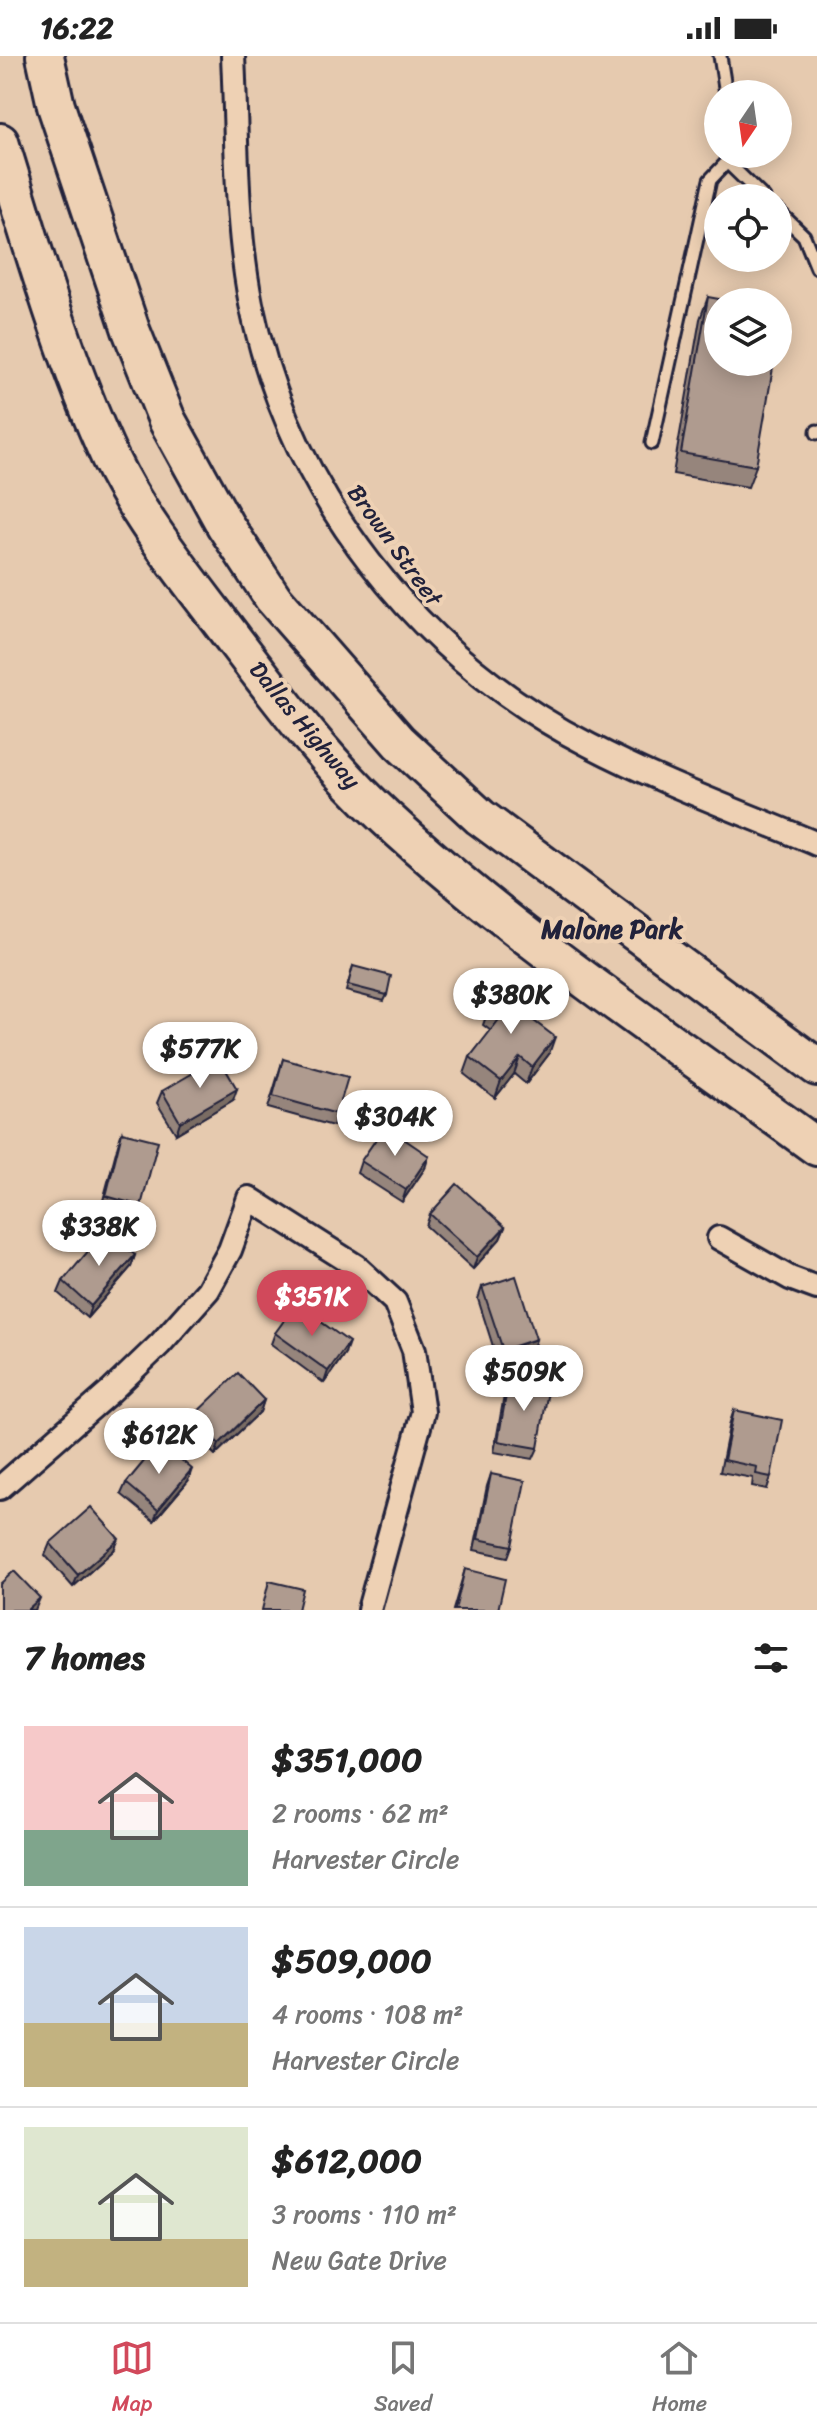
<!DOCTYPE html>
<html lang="en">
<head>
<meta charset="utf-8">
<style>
  :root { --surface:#fff; --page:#f6f6f6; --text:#222; --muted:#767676; --line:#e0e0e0; --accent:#d1495b }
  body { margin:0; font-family:Sriracha,sans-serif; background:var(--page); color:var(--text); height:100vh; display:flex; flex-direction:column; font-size:30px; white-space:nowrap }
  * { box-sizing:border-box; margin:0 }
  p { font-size:26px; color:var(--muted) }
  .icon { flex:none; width:44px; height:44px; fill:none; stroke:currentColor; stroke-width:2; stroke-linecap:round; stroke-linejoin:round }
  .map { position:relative; height:1554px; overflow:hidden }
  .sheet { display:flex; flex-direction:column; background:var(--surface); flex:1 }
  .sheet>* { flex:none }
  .needle { width:52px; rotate:193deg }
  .fabs { position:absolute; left:704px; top:24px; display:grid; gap:16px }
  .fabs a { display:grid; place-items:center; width:88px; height:88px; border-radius:50%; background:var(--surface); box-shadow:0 4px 20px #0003; font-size:40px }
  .price { position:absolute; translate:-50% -68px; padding:0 18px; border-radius:28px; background:#fff; color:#222; font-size:26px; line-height:52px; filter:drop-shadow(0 2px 4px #0008) }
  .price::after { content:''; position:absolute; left:50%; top:48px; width:24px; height:18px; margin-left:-12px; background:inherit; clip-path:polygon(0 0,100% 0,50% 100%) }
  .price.current { background:var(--accent); color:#fff }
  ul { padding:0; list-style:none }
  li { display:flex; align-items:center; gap:24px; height:200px; padding:0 24px }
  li+li { border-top:2px solid var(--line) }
  li span { display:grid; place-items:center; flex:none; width:224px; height:160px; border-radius:0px; color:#555 }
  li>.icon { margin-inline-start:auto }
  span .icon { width:96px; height:96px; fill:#fffc; stroke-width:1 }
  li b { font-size:34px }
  h2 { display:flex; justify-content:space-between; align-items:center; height:96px; padding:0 24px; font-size:34px }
  .status { display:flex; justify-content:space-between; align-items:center; height:56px; padding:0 40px; background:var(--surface); direction:ltr }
  .status svg { height:22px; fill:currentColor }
  .tab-bar { display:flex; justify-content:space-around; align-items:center; height:112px; border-top:2px solid var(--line); background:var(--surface); font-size:22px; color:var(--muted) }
  .tab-bar a { display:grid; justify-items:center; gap:4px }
  .tab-bar .current { color:var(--accent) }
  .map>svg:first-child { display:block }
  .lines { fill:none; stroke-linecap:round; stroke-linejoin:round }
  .service-casing { stroke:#22223b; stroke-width:17 }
  .minor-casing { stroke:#22223b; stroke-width:28 }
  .primary-casing { stroke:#22223b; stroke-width:42 }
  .service { stroke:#eed1b4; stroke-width:11 }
  .minor { stroke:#eed1b4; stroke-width:22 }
  .primary { stroke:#eed1b4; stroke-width:36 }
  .wall { fill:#96857b; stroke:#22223b; stroke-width:2 }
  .shaded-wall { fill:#7a6c64; stroke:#22223b; stroke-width:2 }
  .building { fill:#af9b8f; stroke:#22223b; stroke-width:2 }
  .labels { text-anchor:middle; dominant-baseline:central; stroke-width:8; stroke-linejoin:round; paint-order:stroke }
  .street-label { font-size:24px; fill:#22223b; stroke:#eed1b4 }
  .neighbourhood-label { font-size:26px; font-weight:bold; fill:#22223b; stroke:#eed1b4 }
</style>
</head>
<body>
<div class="status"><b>16:22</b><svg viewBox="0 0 49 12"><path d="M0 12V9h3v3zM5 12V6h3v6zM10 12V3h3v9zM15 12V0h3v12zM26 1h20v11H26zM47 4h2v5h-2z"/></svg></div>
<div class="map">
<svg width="817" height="1554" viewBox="0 0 817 1554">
  <rect width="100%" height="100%" fill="#e6caaf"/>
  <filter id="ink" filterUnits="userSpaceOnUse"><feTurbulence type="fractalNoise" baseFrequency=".0125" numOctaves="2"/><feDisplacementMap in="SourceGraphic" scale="16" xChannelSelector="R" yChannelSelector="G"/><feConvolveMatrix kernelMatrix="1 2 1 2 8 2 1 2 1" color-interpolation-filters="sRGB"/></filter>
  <g filter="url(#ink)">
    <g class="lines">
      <defs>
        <path id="service" d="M720,0L726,38
          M728,98L727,106L764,142
          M778,155L804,180L817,212
          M817,377V375
          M652,387L710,124L727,106"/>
        <path id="minor" d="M233,0C237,82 235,167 251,248C290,438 417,601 589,689C662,727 741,756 817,788
          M719,1182L790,1222L817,1232
          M0,1432L110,1336L160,1288L208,1234L230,1194L249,1142L356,1210L395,1246L414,1294L423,1356L369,1554"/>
        <path id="primary" d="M45,0L56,50L131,274L167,364L225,469L273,542L399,686L480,761L817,1011
          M0,86C33,193 63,300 110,402C139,462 182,515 222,568C273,635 324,705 386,762C518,884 672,985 817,1091"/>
      </defs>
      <use href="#service" class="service-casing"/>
      <use href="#minor" class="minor-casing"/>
      <use href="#primary" class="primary-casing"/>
      <use href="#service" class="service"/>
      <use href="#minor" class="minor"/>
      <use href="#primary" class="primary"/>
    </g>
    <path class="wall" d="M708,241L756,410L748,431L673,418L700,263Z
      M353,910L387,939L384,945L346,935Z
      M489,952L521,955L549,998L526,1028L514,1018L495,1042L464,1018L470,1001L491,975L483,969Z
      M283,1003L337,1058L333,1070L268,1052Z
      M162,1035L233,1044L176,1078L157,1047Z
      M122,1076L141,1150L137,1161L101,1152L118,1088Z
      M361,1105L425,1112L402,1146L357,1117Z
      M430,1158L505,1171L500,1183L473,1213L426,1170Z
      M135,1199L131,1211L87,1262L58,1237L63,1225Z
      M482,1231L536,1283L532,1295L498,1306L478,1243Z
      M275,1277L345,1297L324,1327L271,1288Z
      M509,1322L538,1392L533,1403L494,1396L505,1334Z
      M264,1344L260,1356L215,1399L189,1372L193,1360Z
      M734,1354L771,1421L767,1433L752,1430L753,1422L720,1416L730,1366Z
      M491,1418L512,1490L508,1501L474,1494L487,1430Z
      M188,1425L154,1465L121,1438L126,1427Z
      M50,1487L114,1494L73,1531L45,1499Z
      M465,1513L498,1554H453Z"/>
    <path class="shaded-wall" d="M528,937L522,954L510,969L517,952Z
      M555,981L549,998L526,1028L532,1011Z
      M520,1001L514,1018L495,1042L501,1025Z
      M237,1033L233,1044L176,1078L180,1066Z
      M429,1100L425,1112L402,1146L406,1134Z
      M505,1171L500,1183L473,1213L477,1201Z
      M135,1199L131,1211L87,1262L91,1250Z
      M536,1283L532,1295L498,1306L503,1294Z
      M349,1286L345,1297L324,1327L328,1315Z
      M264,1344L260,1356L215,1399L219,1388Z
      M192,1413L188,1425L154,1465L158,1454Z
      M119,1483L114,1494L73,1531L78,1519Z
      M40,1542L35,1554H27Z"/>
    <path class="building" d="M708,241L735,246H718V306H774L756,410L681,397Z
      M778,254L783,255L778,286Z
      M353,910L391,920L387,939L348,929Z
      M511,925L528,937L517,952L555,981L532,1011L520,1001L501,1025L470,1001L501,961L489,952Z
      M219,1002L237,1033L180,1066L162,1035Z
      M283,1003L348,1021L337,1058L273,1040Z
      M385,1070L429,1100L406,1134L361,1105Z
      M122,1076L158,1085L141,1150L106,1140Z
      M457,1128L505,1171L477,1201L430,1158Z
      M106,1174L135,1199L91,1250L63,1225Z
      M516,1220L536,1283L503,1294L482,1231Z
      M296,1248L349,1286L328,1315L275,1277Z
      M238,1317L264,1344L219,1388L193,1360Z
      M509,1322L549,1329L538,1392L498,1385Z
      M734,1354L782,1364L771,1421L756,1418L757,1411L724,1404Z
      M160,1386L192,1413L158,1454L126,1427Z
      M491,1418L525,1425L512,1490L478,1483Z
      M91,1451L119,1483L78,1519L50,1487Z
      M465,1513L505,1523L498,1554H455Z
      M14,1515L40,1542L27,1554H0V1528Z
      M269,1525L303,1533L298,1554H262Z"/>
  </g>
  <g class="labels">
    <g class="street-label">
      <text transform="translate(395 489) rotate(54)">Brown Street</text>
      <text transform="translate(305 669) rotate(50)">Dallas Highway</text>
    </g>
    <g class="neighbourhood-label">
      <text x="612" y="873">Malone Park</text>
    </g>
  </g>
</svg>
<div class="fabs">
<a><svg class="needle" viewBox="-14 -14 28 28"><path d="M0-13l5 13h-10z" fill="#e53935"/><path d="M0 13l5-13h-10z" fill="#767676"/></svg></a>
<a><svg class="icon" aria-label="locate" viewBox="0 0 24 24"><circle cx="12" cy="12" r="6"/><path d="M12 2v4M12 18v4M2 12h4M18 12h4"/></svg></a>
<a><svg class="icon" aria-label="layers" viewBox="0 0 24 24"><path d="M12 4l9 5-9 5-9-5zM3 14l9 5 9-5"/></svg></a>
</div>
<b class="price" style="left:511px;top:980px">$380K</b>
<b class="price" style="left:200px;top:1034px">$577K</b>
<b class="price" style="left:395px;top:1102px">$304K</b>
<b class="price" style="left:99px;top:1212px">$338K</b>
<b class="price current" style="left:312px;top:1282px">$351K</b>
<b class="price" style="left:524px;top:1357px">$509K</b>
<b class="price" style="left:159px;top:1420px">$612K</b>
</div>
<section class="sheet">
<h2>7 homes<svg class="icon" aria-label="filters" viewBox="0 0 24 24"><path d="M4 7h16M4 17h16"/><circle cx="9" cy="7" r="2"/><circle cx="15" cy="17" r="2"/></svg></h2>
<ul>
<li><span style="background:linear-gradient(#f6c9c9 65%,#7fa58c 0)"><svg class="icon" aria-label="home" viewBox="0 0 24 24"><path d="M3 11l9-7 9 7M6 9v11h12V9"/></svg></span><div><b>$351,000</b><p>2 rooms · 62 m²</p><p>Harvester Circle</p></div></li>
<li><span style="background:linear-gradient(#c9d6e8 60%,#c2b280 0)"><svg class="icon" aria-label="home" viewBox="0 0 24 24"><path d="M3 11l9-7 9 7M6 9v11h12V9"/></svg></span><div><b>$509,000</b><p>4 rooms · 108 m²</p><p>Harvester Circle</p></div></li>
<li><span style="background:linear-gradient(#dfe7d0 70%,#c2b280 0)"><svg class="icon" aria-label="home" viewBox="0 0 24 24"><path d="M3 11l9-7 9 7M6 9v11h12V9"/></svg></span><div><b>$612,000</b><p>3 rooms · 110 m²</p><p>New Gate Drive</p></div></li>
</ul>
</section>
<nav class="tab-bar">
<a class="current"><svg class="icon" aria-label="map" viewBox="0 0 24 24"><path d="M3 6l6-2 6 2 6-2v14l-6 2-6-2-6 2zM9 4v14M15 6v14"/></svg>Map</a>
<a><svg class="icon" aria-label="saved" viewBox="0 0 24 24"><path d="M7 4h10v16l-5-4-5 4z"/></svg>Saved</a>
<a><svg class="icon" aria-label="home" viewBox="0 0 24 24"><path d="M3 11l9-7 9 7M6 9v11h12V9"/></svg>Home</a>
</nav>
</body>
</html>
